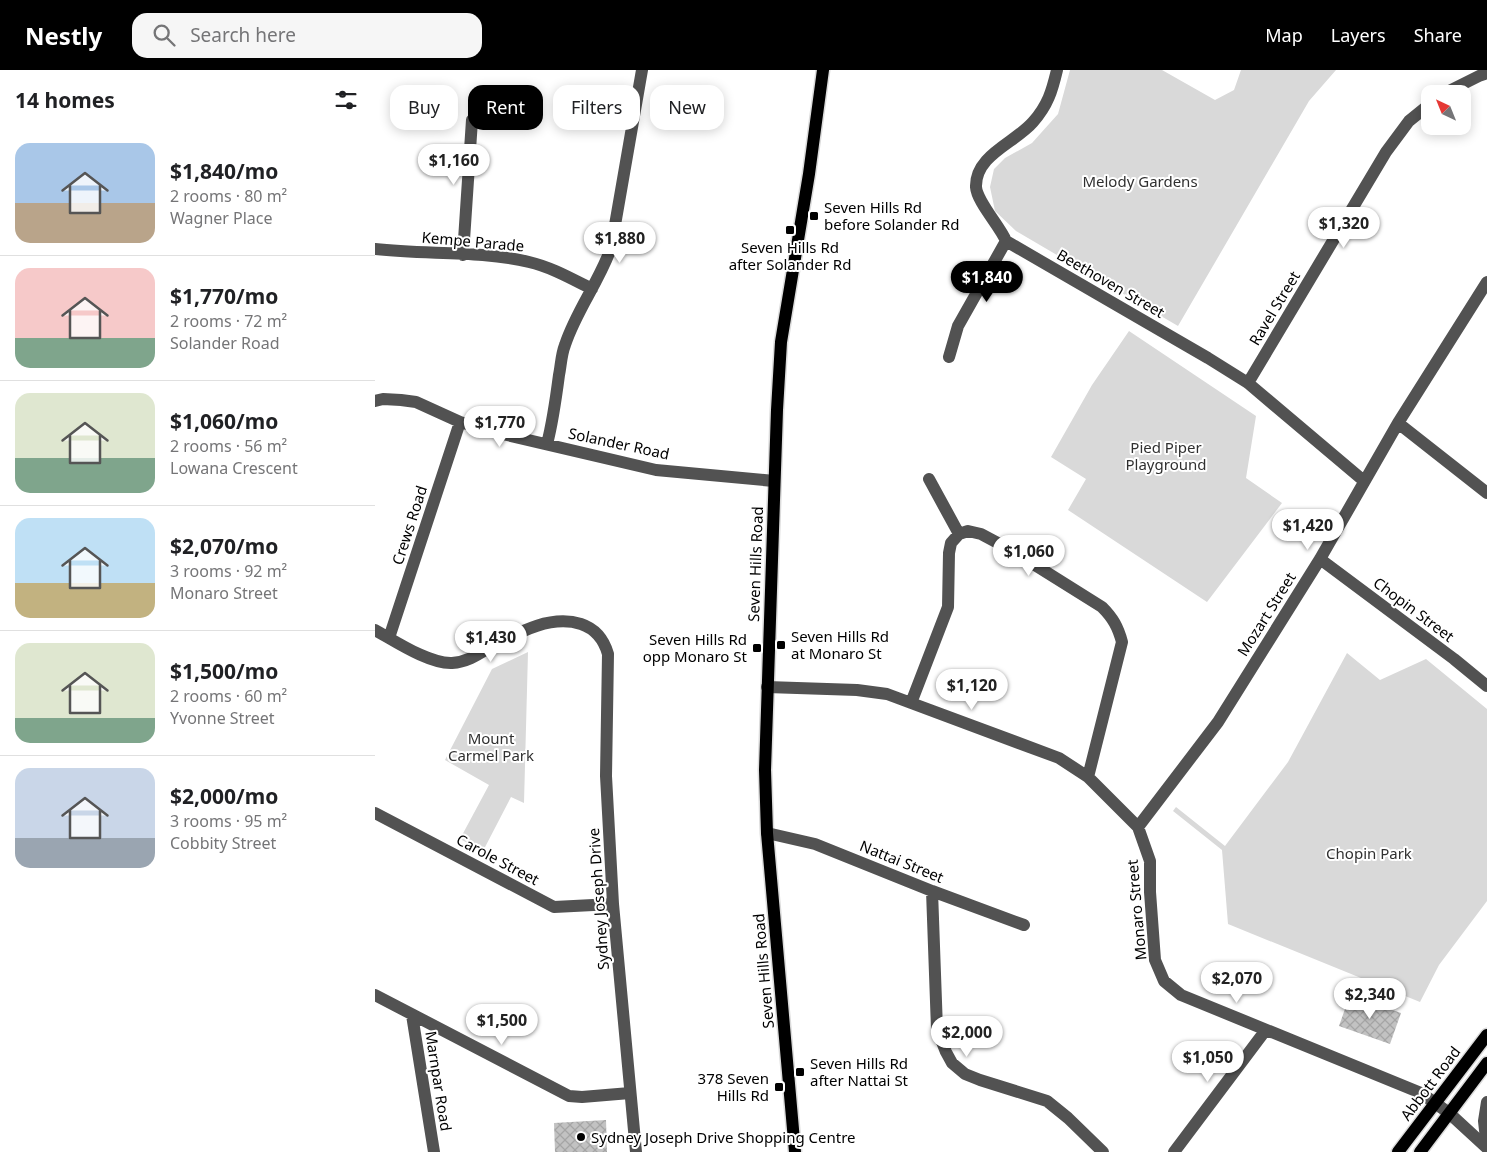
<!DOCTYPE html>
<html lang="en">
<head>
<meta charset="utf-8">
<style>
  :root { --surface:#fff; --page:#f6f6f6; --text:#202124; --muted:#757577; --line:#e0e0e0; --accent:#000 }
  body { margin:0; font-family:"Noto Sans",sans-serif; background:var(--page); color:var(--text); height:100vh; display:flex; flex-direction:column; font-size:19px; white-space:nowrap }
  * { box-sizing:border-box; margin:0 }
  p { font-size:16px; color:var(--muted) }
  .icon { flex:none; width:28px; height:28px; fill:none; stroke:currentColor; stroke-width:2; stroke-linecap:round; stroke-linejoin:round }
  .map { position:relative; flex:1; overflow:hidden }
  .sheet { display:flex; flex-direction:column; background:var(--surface); width:375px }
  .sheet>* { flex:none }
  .guide { position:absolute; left:15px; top:15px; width:475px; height:45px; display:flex; gap:10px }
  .needle { width:32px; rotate:317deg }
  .tools { position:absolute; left:1046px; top:15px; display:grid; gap:10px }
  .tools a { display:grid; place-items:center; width:50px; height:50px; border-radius:10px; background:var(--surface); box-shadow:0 2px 12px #0003; font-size:25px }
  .price { position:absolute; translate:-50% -42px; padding:0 11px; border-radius:18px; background:#fff; color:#222; font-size:16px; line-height:32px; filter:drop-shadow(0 1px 2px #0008) }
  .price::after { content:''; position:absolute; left:50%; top:30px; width:15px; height:11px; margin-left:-8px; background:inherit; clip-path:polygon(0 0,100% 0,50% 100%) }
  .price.current { background:var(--accent); color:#fff }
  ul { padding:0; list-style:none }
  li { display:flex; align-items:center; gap:15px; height:125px; padding:0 15px }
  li+li { border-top:1px solid var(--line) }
  li span { display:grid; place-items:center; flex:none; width:140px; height:100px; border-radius:15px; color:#555 }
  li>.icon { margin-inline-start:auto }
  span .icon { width:60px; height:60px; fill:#fffc; stroke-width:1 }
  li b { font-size:21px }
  h2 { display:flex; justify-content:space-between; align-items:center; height:60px; padding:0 15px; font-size:21px }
  .tag { padding:0 18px; border-radius:15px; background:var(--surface); box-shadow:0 2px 12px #0003; font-size:18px; line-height:45px }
  .tag.current { background:var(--accent); color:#fff }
  header { display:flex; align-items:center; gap:30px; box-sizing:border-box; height:70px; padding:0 25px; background:var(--accent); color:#fff }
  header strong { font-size:24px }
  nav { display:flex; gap:28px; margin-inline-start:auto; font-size:18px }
  .search { width:350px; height:45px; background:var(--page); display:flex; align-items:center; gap:12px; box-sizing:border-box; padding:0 18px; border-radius:15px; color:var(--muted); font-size:19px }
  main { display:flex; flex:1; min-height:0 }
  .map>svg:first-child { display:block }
  .green { fill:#d9d9d9 }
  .building { fill:url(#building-cross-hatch) }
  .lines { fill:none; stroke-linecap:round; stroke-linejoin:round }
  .major-casing { stroke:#dbdbdb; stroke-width:15 }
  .minor { stroke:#525252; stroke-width:12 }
  .major { stroke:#000; stroke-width:12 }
  .poi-dot { fill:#000; stroke:#fff; stroke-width:2 }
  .labels { text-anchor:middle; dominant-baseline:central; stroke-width:4; stroke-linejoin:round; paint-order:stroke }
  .park-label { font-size:15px; fill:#303030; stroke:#fff }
  .poi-label { font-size:15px; fill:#000; stroke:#fff; text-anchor:start }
  .street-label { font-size:15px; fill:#000; stroke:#fff }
</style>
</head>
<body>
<header>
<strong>Nestly</strong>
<div class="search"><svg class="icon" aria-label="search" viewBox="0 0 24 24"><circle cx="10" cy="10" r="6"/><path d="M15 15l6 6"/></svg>Search here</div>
<nav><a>Map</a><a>Layers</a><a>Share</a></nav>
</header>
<main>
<section class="sheet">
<h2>14 homes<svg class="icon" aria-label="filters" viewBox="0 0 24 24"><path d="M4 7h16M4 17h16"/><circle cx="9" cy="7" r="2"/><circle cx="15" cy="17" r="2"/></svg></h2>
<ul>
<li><span style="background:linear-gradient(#a9c7e8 60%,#b9a48a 0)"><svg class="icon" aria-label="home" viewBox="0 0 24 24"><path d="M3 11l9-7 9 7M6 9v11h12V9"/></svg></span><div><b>$1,840/mo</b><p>2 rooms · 80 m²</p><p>Wagner Place</p></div></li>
<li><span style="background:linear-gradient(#f6c9c9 70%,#7fa58c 0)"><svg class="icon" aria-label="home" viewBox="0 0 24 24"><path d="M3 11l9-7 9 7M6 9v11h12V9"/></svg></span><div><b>$1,770/mo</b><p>2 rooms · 72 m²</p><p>Solander Road</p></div></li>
<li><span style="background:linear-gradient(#dfe7d0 65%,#7fa58c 0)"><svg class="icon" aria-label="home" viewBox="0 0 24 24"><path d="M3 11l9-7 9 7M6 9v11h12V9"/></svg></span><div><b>$1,060/mo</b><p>2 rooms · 56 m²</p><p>Lowana Crescent</p></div></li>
<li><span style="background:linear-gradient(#bfe0f5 65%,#c2b280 0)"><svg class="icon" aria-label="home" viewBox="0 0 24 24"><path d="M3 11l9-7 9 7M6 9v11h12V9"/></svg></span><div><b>$2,070/mo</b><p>3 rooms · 92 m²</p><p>Monaro Street</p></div></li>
<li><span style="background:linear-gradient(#dfe7d0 75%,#7fa58c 0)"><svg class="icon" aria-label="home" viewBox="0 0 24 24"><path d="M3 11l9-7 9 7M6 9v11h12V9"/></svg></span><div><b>$1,500/mo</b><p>2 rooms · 60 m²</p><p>Yvonne Street</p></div></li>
<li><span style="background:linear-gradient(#c9d6e8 70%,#9aa5b1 0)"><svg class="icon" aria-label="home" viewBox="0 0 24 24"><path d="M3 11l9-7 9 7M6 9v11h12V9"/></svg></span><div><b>$2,000/mo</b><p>3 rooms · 95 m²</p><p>Cobbity Street</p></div></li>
</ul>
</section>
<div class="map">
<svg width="1112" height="1082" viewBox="0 0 1112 1082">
  <defs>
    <pattern id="building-cross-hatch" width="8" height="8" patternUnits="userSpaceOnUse" patternTransform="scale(1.25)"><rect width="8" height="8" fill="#c2c2c2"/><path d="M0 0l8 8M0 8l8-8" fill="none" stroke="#a5a5a5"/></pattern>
  </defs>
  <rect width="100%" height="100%" fill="#fff"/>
  <path class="green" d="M695,0H787L840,30L859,20L866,0H961L934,31L803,256L641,161L620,141L615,117L619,99L630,88L657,73L683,44Z
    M754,261L881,346L871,408L907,433L832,532L693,440L711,409L676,387L717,315Z
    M153,582L149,733L136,727L108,781L85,769L114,715L70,690L117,599Z
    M972,583L1005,610L1051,589L1112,639V831L1064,895L1045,932L853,854L847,780L798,741L801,737L850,776L913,692Z"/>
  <path class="building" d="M975,925L1026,943L1015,974L964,956Z
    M231,1050L232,1082H180L179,1053Z"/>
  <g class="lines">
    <defs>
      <path id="major" d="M420,1082L392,763L390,700L402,340L406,272L434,104L448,0
        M1023,1082L1112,965
        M1045,1082L1112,993"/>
    </defs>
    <use href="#major" class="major-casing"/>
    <path class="minor" d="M682,0C677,21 673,35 658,52C640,73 600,85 601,117C602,132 625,156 631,171L833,288L873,313L989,411
      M1068,24L1104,6L1112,3
      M0,179C51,185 104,180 154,192C176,197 197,209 217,219
      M88,185L97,50
      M574,287L583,256L631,171
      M873,313L1011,82L1034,51L1055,34
      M0,331L8,329L26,330L41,332L85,352L132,365L281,400L399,411
      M1023,353L1112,423
      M172,374C178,351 181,328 184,305C186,296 186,285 190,275C201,241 224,212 236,178L267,0
      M554,409L584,464
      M945,489L1079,589L1112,616
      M0,560C20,571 54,594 77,593C91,592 101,586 112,579C141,564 174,544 206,554C221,559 229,570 233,584L231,706L238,834L261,1082
      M14,568L85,352
      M392,617L482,620L512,624L684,688L713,707L763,757L775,791V822L780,890L789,911L806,925L1046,1023L1074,1043L1112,1078
      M536,633L573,537L574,483L576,473L584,464L593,461L606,464L636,480L727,537C738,548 743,557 747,572L713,707
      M0,743L179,837L238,834
      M763,757L843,652L945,489L1023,353L1112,212
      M392,763L440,774L557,821L649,855
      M557,821L562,959L571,982L577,993L590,1004L605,1010L672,1031L693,1048L728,1082
      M0,925L194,1026L207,1027L255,1023
      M37,945L59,1082
      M1112,1078L1109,1051L1112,1032
      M799,1082L890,961"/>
    <use href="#major" class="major"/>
  </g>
  <g class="poi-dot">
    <rect x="434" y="141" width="10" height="10" rx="2.5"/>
    <rect x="410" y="155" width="10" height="10" rx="2.5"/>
    <rect x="401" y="570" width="10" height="10" rx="2.5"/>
    <rect x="377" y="573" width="10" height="10" rx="2.5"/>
    <rect x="420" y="997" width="10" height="10" rx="2.5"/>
    <rect x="399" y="1012" width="10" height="10" rx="2.5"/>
    <circle cx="206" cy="1067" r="5"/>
  </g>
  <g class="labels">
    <g class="park-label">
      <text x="765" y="111">Melody Gardens</text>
      <text x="791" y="377">Pied Piper<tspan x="791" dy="17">Playground</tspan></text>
      <text x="116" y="668">Mount<tspan x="116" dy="17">Carmel Park</tspan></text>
      <text x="994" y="783">Chopin Park</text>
    </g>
    <g class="poi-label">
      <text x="449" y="137">Seven Hills Rd<tspan x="449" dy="17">before Solander Rd</tspan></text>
      <text x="415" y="177" text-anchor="middle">Seven Hills Rd<tspan x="415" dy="17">after Solander Rd</tspan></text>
      <text x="416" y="566">Seven Hills Rd<tspan x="416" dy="17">at Monaro St</tspan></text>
      <text x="372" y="569" text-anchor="end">Seven Hills Rd<tspan x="372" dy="17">opp Monaro St</tspan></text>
      <text x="435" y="993">Seven Hills Rd<tspan x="435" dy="17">after Nattai St</tspan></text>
      <text x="394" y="1008" text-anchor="end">378 Seven<tspan x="394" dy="17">Hills Rd</tspan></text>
      <text x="216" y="1067">Sydney Joseph Drive Shopping Centre</text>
    </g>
    <g class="street-label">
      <text transform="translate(98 171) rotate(5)">Kempe Parade</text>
      <text transform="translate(736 213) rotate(30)">Beethoven Street</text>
      <text transform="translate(899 238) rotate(-59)">Ravel Street</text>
      <text transform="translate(244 373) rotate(12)">Solander Road</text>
      <text transform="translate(34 455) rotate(-72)">Crews Road</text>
      <text transform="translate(380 494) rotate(-88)">Seven Hills Road</text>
      <text transform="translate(1039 539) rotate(37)">Chopin Street</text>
      <text transform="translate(891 544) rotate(-58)">Mozart Street</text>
      <text transform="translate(123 789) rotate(28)">Carole Street</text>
      <text transform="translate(527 791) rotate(22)">Nattai Street</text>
      <text transform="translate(223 829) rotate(-94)">Sydney Joseph Drive</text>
      <text transform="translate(761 840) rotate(-95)">Monaro Street</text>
      <text transform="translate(388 901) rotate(-95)">Seven Hills Road</text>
      <text transform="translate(64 1011) rotate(81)">Marnpar Road</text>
      <text transform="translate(1055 1013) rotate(-53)">Abbott Road</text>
    </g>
  </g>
</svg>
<div class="tools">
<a><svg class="needle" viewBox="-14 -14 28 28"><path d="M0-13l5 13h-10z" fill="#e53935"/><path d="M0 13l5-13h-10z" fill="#757577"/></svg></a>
</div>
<b class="price" style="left:79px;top:116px">$1,160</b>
<b class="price" style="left:969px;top:179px">$1,320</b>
<b class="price" style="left:245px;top:194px">$1,880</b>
<b class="price current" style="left:612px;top:233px">$1,840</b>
<b class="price" style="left:125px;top:378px">$1,770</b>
<b class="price" style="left:933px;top:481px">$1,420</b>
<b class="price" style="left:654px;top:507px">$1,060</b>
<b class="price" style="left:116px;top:593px">$1,430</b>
<b class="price" style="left:597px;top:641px">$1,120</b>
<b class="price" style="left:862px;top:934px">$2,070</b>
<b class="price" style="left:995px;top:950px">$2,340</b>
<b class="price" style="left:127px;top:976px">$1,500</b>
<b class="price" style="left:592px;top:988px">$2,000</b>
<b class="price" style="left:833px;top:1013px">$1,050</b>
<div class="guide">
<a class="tag">Buy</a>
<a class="tag current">Rent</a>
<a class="tag">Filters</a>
<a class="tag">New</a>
</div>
</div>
</main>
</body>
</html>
